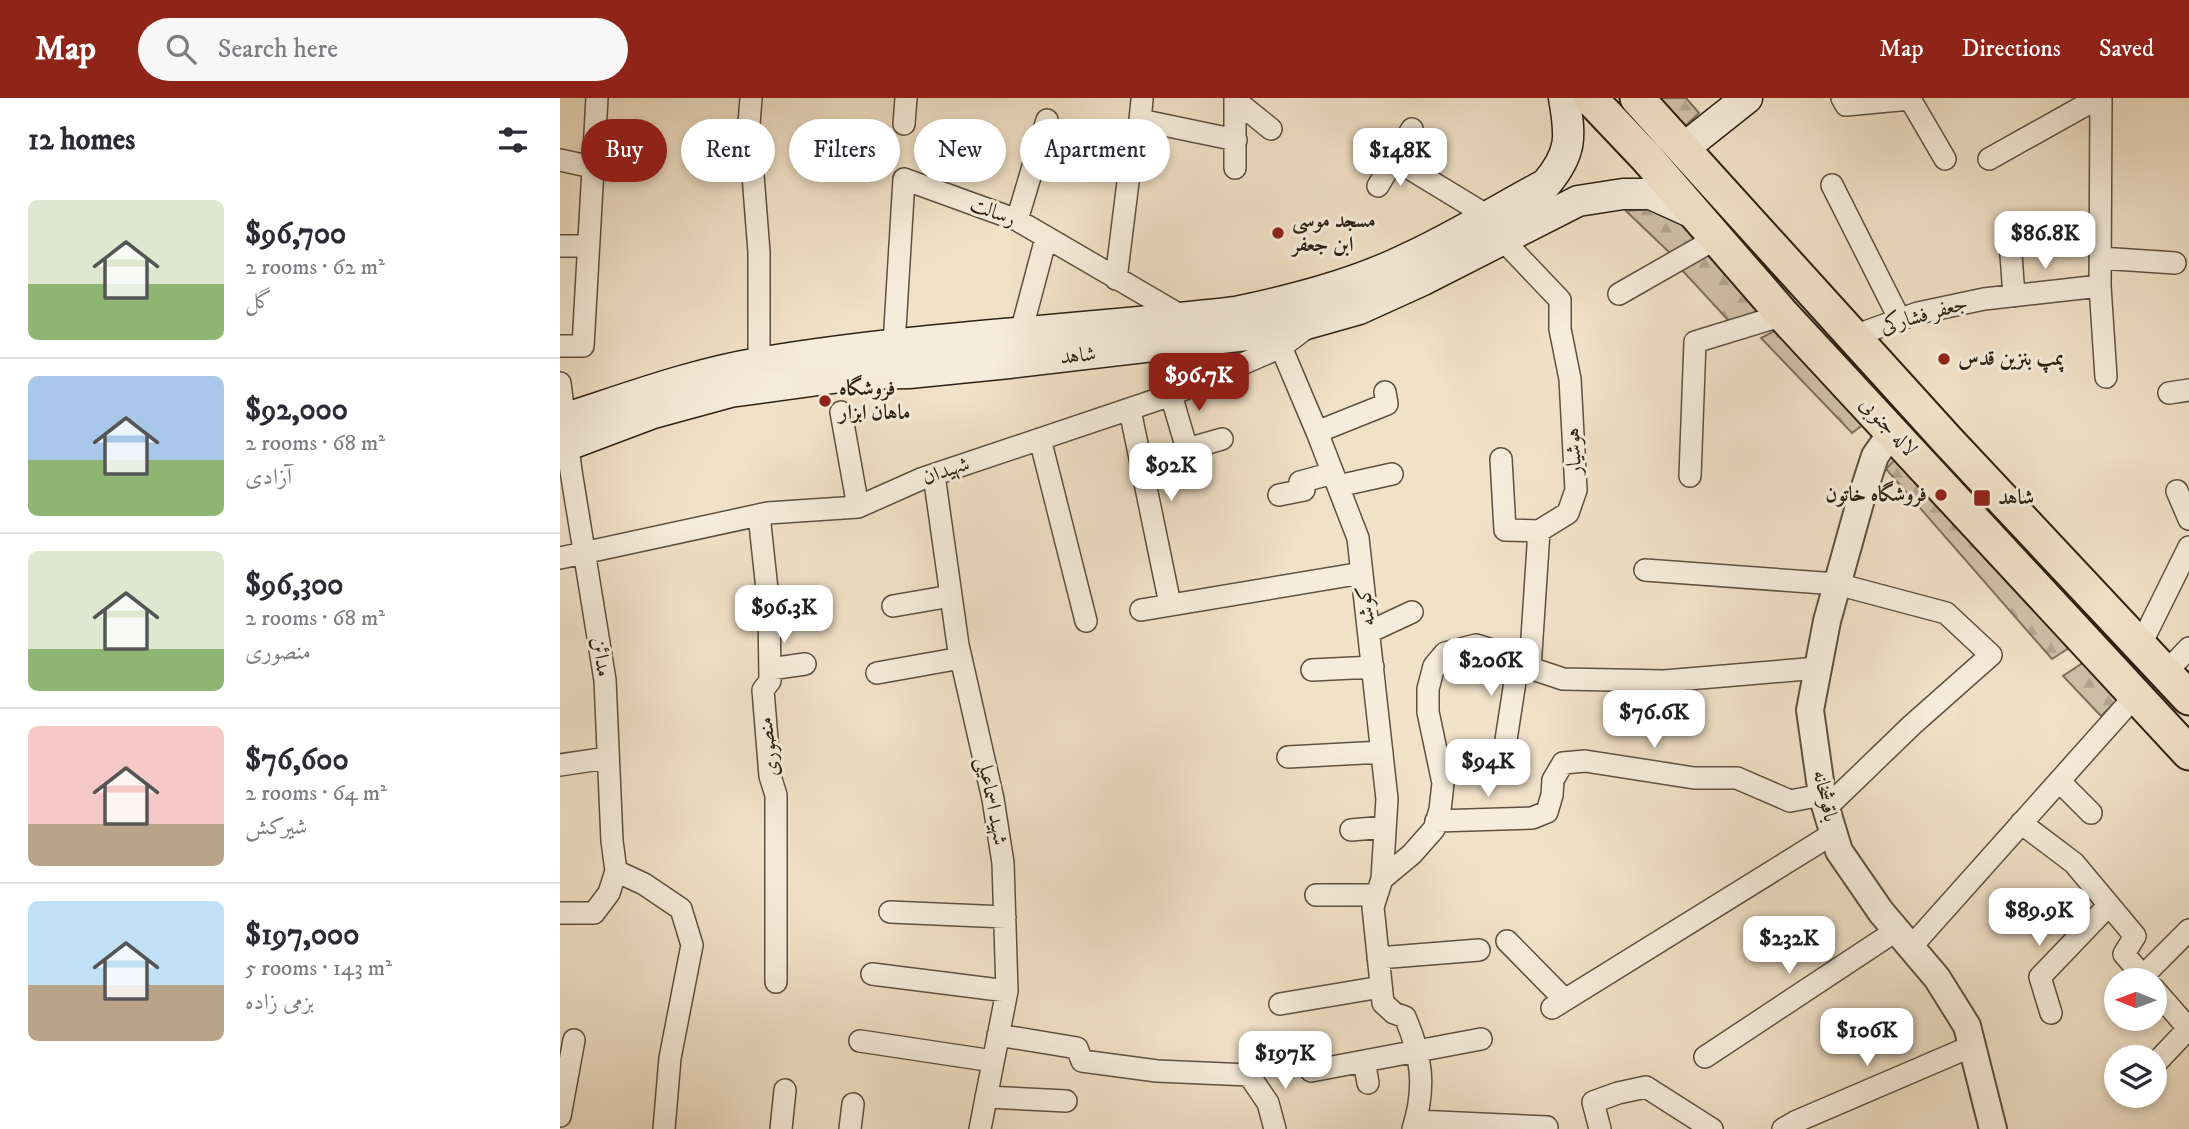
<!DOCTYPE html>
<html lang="en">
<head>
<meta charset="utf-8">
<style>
  :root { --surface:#fff; --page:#f7f7f7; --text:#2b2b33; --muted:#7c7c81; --line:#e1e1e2; --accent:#8f2418 }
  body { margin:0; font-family:"IM FELL DW Pica",Amiri,serif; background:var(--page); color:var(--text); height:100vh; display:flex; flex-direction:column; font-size:26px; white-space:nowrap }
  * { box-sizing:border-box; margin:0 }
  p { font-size:23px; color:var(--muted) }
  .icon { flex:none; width:38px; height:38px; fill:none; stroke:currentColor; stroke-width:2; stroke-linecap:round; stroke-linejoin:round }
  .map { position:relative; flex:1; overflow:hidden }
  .details { display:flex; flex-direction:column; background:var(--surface); width:560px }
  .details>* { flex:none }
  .top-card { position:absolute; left:21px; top:21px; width:665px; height:63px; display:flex; gap:14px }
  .needle { width:46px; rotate:271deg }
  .fabs { position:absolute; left:1544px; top:870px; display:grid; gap:14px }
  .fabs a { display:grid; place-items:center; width:63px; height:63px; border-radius:50%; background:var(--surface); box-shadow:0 4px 10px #0003; font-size:35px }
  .price { position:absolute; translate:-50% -60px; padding:0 16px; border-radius:14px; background:#fff; color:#222; font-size:23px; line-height:46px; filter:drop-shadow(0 2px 4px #0008) }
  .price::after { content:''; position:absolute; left:50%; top:42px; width:21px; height:16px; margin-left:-10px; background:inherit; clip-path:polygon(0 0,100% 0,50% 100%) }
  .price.on { background:var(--accent); color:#fff }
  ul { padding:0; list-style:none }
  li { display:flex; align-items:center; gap:21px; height:175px; padding:0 28px }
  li+li { border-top:2px solid var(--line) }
  li span { display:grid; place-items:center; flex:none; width:196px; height:140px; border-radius:10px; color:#555 }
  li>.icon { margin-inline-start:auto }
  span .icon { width:84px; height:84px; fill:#fffc; stroke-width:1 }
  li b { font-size:30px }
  h2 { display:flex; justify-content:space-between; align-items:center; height:84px; padding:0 28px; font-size:30px }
  .chip { padding:0 24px; border-radius:32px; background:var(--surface); box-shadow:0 4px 10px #0003; font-size:24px; line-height:63px }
  .chip.on { background:var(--accent); color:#fff }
  header { display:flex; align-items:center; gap:42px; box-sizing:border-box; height:98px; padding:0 35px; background:var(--accent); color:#fff }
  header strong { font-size:33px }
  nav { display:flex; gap:38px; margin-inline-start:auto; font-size:24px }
  .search { width:490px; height:63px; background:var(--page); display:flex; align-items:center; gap:18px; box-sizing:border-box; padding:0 24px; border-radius:38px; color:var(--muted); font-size:26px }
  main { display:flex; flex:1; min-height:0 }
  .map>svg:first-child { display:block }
  .forest { fill:url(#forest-firs); stroke:#7e705e; stroke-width:2 }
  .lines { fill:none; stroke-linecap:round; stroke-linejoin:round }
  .minor-casing { stroke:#5e5140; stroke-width:24 }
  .tertiary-casing { stroke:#5e5140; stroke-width:30 }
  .secondary-casing { stroke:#2d2113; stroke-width:33 }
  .primary-casing { stroke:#2d2113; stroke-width:37 }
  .minor { stroke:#f6ecdb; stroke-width:21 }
  .tertiary { stroke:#f6ecdb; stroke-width:26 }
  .secondary { stroke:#f6ecdb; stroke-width:30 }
  .primary { stroke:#f1e1c7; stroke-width:33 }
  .poi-dot { fill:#8f2418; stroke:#f6ecdb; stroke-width:2.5 }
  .labels { text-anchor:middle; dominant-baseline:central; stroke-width:6; stroke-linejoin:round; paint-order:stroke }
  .street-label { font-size:21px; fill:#2d2113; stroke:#f6ecdb }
  .poi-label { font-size:21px; font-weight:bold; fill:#2d2113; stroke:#f6ecdb; text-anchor:start }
</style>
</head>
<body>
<header>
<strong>Map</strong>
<div class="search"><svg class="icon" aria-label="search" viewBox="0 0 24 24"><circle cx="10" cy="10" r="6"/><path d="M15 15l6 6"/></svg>Search here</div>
<nav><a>Map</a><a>Directions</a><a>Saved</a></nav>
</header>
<main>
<section class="details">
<h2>12 homes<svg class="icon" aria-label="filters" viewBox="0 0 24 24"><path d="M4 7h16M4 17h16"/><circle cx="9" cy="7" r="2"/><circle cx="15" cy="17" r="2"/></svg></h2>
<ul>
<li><span style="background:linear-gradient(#dfe7d0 60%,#8fb573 0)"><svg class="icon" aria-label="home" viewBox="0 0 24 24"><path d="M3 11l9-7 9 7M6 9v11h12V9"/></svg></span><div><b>$96,700</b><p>2 rooms · 62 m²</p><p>گل</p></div></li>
<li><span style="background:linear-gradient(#a9c7e8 60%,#8fb573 0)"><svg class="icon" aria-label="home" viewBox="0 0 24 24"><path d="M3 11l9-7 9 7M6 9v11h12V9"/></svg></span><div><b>$92,000</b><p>2 rooms · 68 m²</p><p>آزادی</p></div></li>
<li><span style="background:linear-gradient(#dfe7d0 70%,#8fb573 0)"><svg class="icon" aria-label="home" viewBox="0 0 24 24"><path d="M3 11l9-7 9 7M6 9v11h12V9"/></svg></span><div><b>$96,300</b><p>2 rooms · 68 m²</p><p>منصوری</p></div></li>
<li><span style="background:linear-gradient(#f6c9c9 70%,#b9a48a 0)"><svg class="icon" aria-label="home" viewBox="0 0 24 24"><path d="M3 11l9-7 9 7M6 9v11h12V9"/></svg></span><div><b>$76,600</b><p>2 rooms · 64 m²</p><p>شیرکش</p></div></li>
<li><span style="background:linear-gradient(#bfe0f5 60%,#b9a48a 0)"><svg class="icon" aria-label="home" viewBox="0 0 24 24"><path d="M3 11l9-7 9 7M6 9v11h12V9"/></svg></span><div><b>$197,000</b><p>5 rooms · 143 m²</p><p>بزمی زاده</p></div></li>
</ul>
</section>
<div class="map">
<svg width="1629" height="1031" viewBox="0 0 1629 1031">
  <defs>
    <pattern id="forest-firs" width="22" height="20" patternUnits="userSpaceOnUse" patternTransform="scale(1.75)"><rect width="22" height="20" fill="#d0c0a8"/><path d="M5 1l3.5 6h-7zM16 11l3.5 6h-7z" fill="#b3a590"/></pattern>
  </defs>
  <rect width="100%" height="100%" fill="#f1e1c7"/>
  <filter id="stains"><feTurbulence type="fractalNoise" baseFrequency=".00286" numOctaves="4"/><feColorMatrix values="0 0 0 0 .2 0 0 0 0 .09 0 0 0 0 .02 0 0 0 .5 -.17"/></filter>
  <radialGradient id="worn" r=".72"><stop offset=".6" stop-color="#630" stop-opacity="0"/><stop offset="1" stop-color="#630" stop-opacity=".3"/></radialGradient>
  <path class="forest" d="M1090,0H1126L1139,15L1120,33Z
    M1102,110L1123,121L1139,141L1111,156L1066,113Z
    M1155,154L1206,214L1170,224L1121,171Z
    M1220,230L1308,323L1292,335L1201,240Z
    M1339,357L1515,546L1492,561L1326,371Z
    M1527,562L1563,597L1541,618L1503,578Z"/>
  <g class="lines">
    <defs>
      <path id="minor" d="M191,0L189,26L199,154V265
        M1282,0L1286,7L1350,1L1385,61
        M582,2L580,22L676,42
        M675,2L711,31
        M344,26L346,0
        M852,31L834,61L926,117L942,141L1000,202V231L1010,281L1016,392L1008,415L979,433L970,570
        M1429,61L1538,0
        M0,62L32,69
        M675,70V0
        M1272,87L1340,222
        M818,88L834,61
        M457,122L487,22
        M1449,129L1454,198
        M0,148H27
        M1540,160L1615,165
        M556,181L568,84
        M1540,188L1546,279
        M1059,196L1157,140
        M461,234L486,140
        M1294,238L1358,215L1424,201L1540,188L1541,0
        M334,247L344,81L457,122L625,220
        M0,248H23L37,0
        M721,249L757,334L798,440L827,701L822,781
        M0,285L11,373L45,582L52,743L56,773L49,795L34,815H0
        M1609,295L1629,292
        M611,297L627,351L662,341
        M570,312L610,506
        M281,314L298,409
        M757,334L827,306L825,294
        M480,341L526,523
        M941,361L945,432L979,433
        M374,377L398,547L433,701L443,765L447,893L420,1031
        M1130,378L1135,244L1223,217
        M778,388L832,376
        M1617,393L1629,421
        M719,397L744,392L740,384L773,375
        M199,417L209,510L210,583L203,592L210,678L216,697V884
        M0,460L208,415L298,409L361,381L611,297L721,249L745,231
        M1085,472L1277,486L1386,515L1431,557L1352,627L1266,710
        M333,508L391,498
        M581,512L802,475
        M809,534L852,514
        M1580,548L1629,449
        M210,571L245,566
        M752,572L813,569
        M317,575L401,560
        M1605,575L1629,550
        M946,642L958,564
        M728,659L822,654
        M0,667L47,660
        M1499,683L1531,715
        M876,723L972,720L987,714L992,697L993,682L1003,665L1025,663L1134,680H1177L1230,703L1262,697
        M1461,725L1514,765L1575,838L1564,856L1586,882
        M791,732L825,729
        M56,773L84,786L121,811L132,847L110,960L104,1031
        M756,797H817
        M330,814L445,819
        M947,843L1005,902
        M1351,849L1576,597
        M818,860L919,852
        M312,876L447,893
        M1583,878L1629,832
        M1594,891L1629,931
        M720,906L821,889
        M992,910L1274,735
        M1491,915L1480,879L1549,807
        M438,937L517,950L522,963L597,973L689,977L708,1005L715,1031
        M300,943L433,963
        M748,951L751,973L921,941
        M1145,959L1337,832
        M804,963L808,985
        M1594,967L1628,931
        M426,999L506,1003
        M0,1018L14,942
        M856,1023L987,1029
        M221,1031L225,992
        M290,1031L293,1006
        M853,1031C866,990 862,958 845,919L834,915L823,905L813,809L822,781L852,756L874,731L880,712L883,685L868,614V591L874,568L885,555L916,547L942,555L970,570L1003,581L1104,583L1258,570
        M1040,1031L1033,1004L1058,995L1086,989L1152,1031
        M1223,1031L1235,1024L1412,948"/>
      <path id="tertiary" d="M1332,334L1315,358L1301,401L1267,523L1250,612L1262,697L1279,753L1321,814L1377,880L1407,928L1433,1031"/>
      <path id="secondary" d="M1124,50L1187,0
        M0,322C66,301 132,276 199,265C357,238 517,233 676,214C732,202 792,187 844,162C893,140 939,111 986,86C1012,55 1011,39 1004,0
        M0,350L93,315L170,294L302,276L349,275L449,265L721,233L799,211L863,182L1018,103L1063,96H1091L1133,115"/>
      <path id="primary" d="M1030,0L1086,59L1223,217L1629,655
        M1077,0L1388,343L1629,600"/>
    </defs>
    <use href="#minor" class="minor-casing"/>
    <use href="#tertiary" class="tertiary-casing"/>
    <use href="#secondary" class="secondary-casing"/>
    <use href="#primary" class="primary-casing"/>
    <use href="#minor" class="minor"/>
    <use href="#tertiary" class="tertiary"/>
    <use href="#secondary" class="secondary"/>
    <use href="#primary" class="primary"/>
  </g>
  <g class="poi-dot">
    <circle cx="718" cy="135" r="7"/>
    <circle cx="1384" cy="261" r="7"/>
    <circle cx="265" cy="303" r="7"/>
    <circle cx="1381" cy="397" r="7"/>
    <rect x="1413" y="391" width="18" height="18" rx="3.5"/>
  </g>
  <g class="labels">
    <g class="street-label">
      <text transform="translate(433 114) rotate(21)">رسالت</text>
      <text transform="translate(1364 217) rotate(-16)">جعفر فشارکی</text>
      <text transform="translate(518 258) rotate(-6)">شاهد</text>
      <text transform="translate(1328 329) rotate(47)">لاله جنوبی</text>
      <text transform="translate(1014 353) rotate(-93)">هوشیار</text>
      <text transform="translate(386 373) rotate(-19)">شهیدان</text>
      <text transform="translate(806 508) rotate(-97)">کوشه</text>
      <text transform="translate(41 559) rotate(82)">مدائن</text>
      <text transform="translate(209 649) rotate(-97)">منصوری</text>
      <text transform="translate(1265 698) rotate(77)">باقوشخانه</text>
      <text transform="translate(432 703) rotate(79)">شهید اسماعیلی</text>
    </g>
    <g class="poi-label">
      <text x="732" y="123">مسجد موسی<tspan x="732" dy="24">ابن جعفر</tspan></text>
      <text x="1398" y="261">پمپ بنزین قدس</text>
      <text x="279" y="291">فروشگاه<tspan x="279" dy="24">ماهان ابزار</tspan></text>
      <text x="1367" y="397" text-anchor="end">فروشگاه خاتون</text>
      <text x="1438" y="400">شاهد</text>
    </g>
  </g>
  <rect width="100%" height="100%" filter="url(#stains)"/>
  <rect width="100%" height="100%" fill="url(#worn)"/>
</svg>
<div class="fabs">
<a><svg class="needle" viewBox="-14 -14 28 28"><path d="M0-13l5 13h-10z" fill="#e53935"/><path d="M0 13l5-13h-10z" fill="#7c7c81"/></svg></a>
<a><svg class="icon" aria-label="layers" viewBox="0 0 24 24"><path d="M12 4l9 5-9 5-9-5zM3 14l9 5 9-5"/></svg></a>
</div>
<b class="price" style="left:840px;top:90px">$148K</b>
<b class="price" style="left:1485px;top:173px">$86.8K</b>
<b class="price on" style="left:639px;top:315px">$96.7K</b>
<b class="price" style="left:611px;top:405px">$92K</b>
<b class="price" style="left:224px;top:547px">$96.3K</b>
<b class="price" style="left:931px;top:600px">$206K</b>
<b class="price" style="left:1094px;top:652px">$76.6K</b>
<b class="price" style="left:928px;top:701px">$94K</b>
<b class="price" style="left:1479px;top:850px">$89.9K</b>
<b class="price" style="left:1229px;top:878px">$232K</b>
<b class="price" style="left:1307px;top:970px">$106K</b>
<b class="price" style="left:725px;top:993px">$197K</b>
<div class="top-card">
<a class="chip on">Buy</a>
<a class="chip">Rent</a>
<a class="chip">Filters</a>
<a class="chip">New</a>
<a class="chip">Apartment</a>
</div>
</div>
</main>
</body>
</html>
